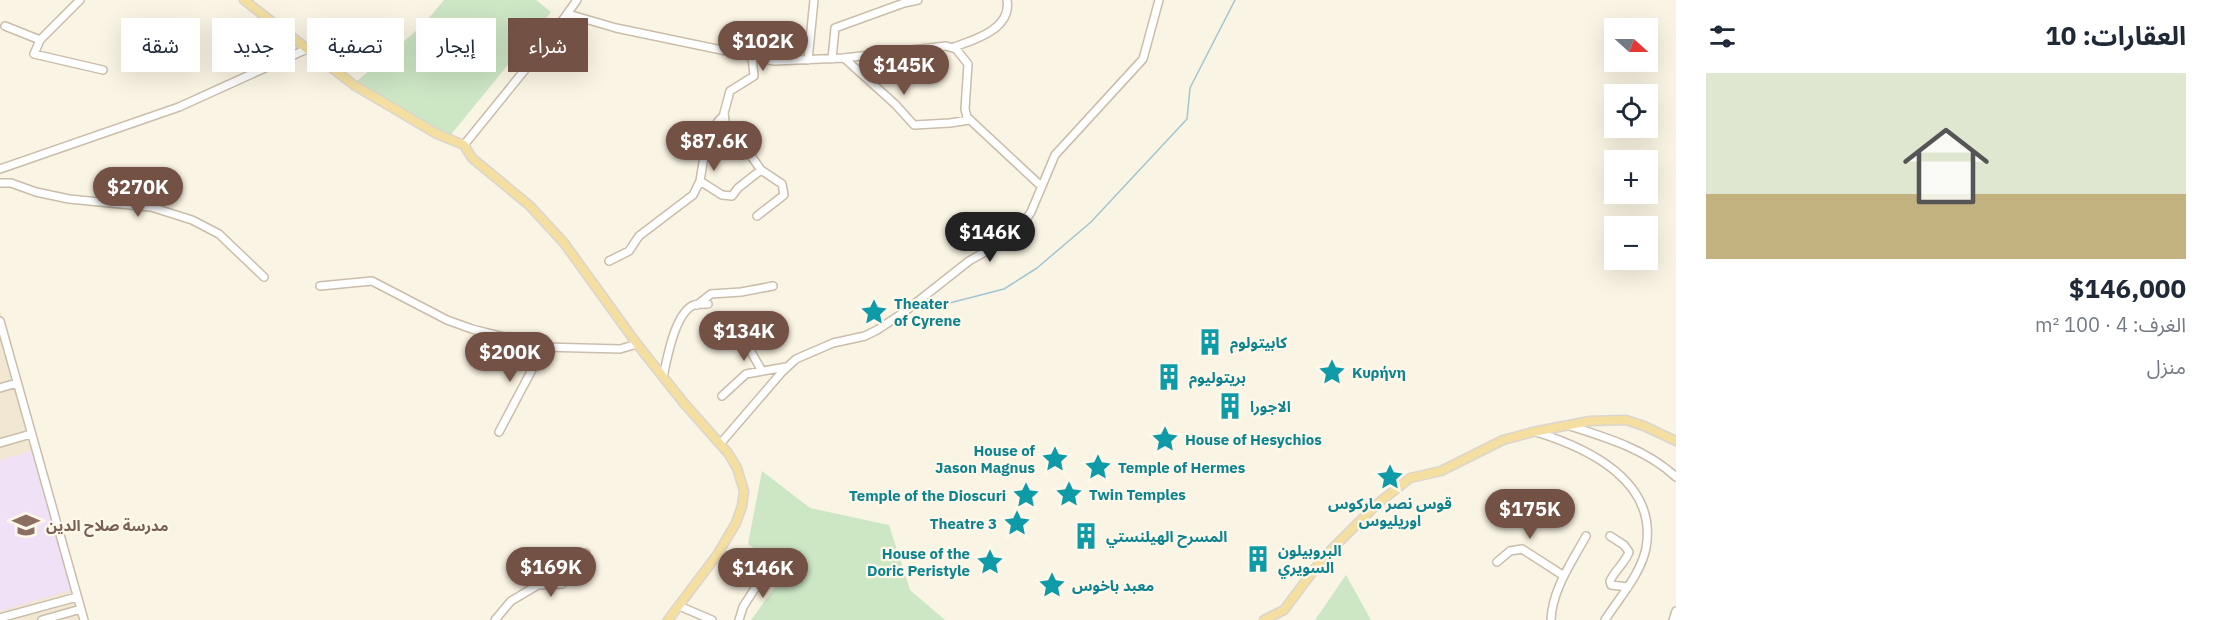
<!DOCTYPE html>
<html lang="ar">
<head>
<meta charset="utf-8">
<style>
  :root { --surface:#fff; --page:#f6f6f7; --text:#1f2937; --muted:#747a83; --accent:#735144 }
  body { margin:0; font-family:"IBM Plex Sans","Noto Sans Arabic",sans-serif; background:var(--page); color:var(--text); direction:rtl; height:100vh; display:flex; flex-direction:column; font-size:22px; white-space:nowrap }
  * { box-sizing:border-box; margin:0 }
  p { font-size:20px; color:var(--muted) }
  .icon { flex:none; width:33px; height:33px; fill:none; stroke:currentColor; stroke-width:2; stroke-linecap:round; stroke-linejoin:round }
  .map { position:relative; flex:1; overflow:hidden; direction:ltr }
  .sheet { display:flex; flex-direction:column; background:var(--surface); width:540px }
  .sheet>* { flex:none }
  .banner { position:absolute; left:18px; top:18px; width:570px; height:54px; direction:rtl; display:flex; gap:12px }
  .needle { width:39px; rotate:111deg }
  .controls { position:absolute; left:1604px; top:18px; display:grid; gap:12px }
  .controls a { display:grid; place-items:center; width:54px; height:54px; border-radius:0px; background:var(--surface); box-shadow:0 6px 24px #0002; font-size:30px }
  .price { position:absolute; translate:-50% -51px; padding:0 14px; border-radius:21px; background:var(--accent); color:#fff; font-size:20px; line-height:39px; filter:drop-shadow(0 2px 3px #0008) }
  .price::after { content:''; position:absolute; left:50%; top:36px; width:18px; height:14px; margin-left:-9px; background:inherit; clip-path:polygon(0 0,100% 0,50% 100%) }
  .price.active { background:#222; color:#fff }
  ul { padding:0; list-style:none }
  li { display:grid; align-content:center; gap:12px; height:318px; padding:0 30px }
  li span { display:grid; place-items:center; height:186px; border-radius:0px; color:#555 }
  li>.icon { margin-inline-start:auto }
  span .icon { width:108px; height:108px; fill:#fffc; stroke-width:1 }
  li b { font-size:26px }
  h2 { display:flex; justify-content:space-between; align-items:center; height:72px; padding:0 30px; font-size:26px }
  .chip { padding:0 21px; border-radius:0px; background:var(--surface); box-shadow:0 6px 24px #0002; font-size:21px; line-height:54px }
  .chip.active { background:var(--accent); color:#fff }
  main { display:flex; flex:1; min-height:0 }
  .map>svg:first-child { display:block }
  .residential { fill:#f1e7d3 }
  .education { fill:#f1e1f6 }
  .green { fill:#cde6c4 }
  .lines { fill:none; stroke-linecap:round; stroke-linejoin:round }
  .stream { stroke:#a1c5d3; stroke-width:1.5 }
  .minor-casing { stroke:#cabdab; stroke-width:10 }
  .major-casing { stroke:#dad5d0; stroke-width:11 }
  .minor { stroke:#fff; stroke-width:7 }
  .major { stroke:#f4dfa1; stroke-width:8 }
  .labels { text-anchor:middle; dominant-baseline:central; stroke-width:4.5; stroke-linejoin:round; paint-order:stroke }
  .culture-label { font-size:15px; font-weight:bold; fill:#0d838f; stroke:#fdf8ea; text-anchor:start }
  .education-label { font-size:15px; font-weight:bold; fill:#785e54; stroke:#fdf8ea; text-anchor:start }
</style>
</head>
<body>
<main>
<section class="sheet">
<h2>العقارات: 10<svg class="icon" aria-label="filters" viewBox="0 0 24 24"><path d="M4 7h16M4 17h16"/><circle cx="9" cy="7" r="2"/><circle cx="15" cy="17" r="2"/></svg></h2>
<ul>
<li><span style="background:linear-gradient(#dfe7d0 65%,#c2b280 0)"><svg class="icon" aria-label="home" viewBox="0 0 24 24"><path d="M3 11l9-7 9 7M6 9v11h12V9"/></svg></span><div><b>$146,000</b><p>الغرف: 4 · 100 m²</p><p>منزل</p></div></li>
</ul>
</section>
<div class="map">
<svg width="1676" height="620" viewBox="0 0 1676 620">
  <rect width="100%" height="100%" fill="#faf4e4"/>
  <path class="residential" d="M0,310L89,620H0Z"/>
  <path class="education" d="M31,451L71,590L0,611V460Z"/>
  <path class="green" d="M444,0H536L551,12L449,137L356,82L423,25Z
    M762,471L810,508L889,525L910,590L945,620H751L786,572L748,544Z
    M1346,575L1371,620H1315Z"/>
  <g class="lines">
    <path class="stream" d="M934,307L1004,289L1037,268L1091,222L1187,119L1190,88L1235,0"/>
    <defs>
      <path id="minor" d="M568,14L616,28L774,61L844,58L946,46L956,49L968,64L965,109L967,117L1041,186
        M5,26L40,40L80,0
        M40,40L34,54L103,70
        M954,47C974,40 1012,29 1007,0
        M752,57L754,76L730,91L724,113L726,129L749,153L761,170L782,184L784,195L757,216
        M844,58L895,104L914,125L950,123L969,120
        M832,59L835,28L904,3L918,0
        M808,60L814,0
        M724,115C706,131 704,158 700,181L722,195L732,196L738,188L761,170
        M464,145L545,45L577,0
        M0,169L179,107L307,49
        M0,183H11L36,192L69,199L151,207L192,220L219,234L264,277
        M609,261L629,251L639,236L693,195L700,181
        M320,286L372,281L447,320L472,329L544,347L620,349L637,344
        M697,305L711,294L741,292L773,286
        M0,321L84,620
        M732,326L743,338L762,371
        M663,377C667,359 675,312 694,305C698,304 704,304 708,304
        M0,388L17,383
        M722,396L746,374L786,367
        M1567,425C1605,437 1646,449 1676,477
        M499,432L544,347
        M1536,432C1588,448 1658,481 1646,548C1641,574 1619,598 1605,620
        M0,443L31,434
        M720,444L782,372L796,359L833,343L865,336L877,330L903,313L969,261L1008,239L1021,227L1031,212L1055,155L1143,59L1159,0
        M1610,536L1624,545L1629,552C1625,563 1615,570 1610,581L1611,585L1628,587
        M1497,562L1510,551L1522,549L1564,576
        M679,606L712,620
        M0,618L77,597
        M42,620L81,609
        M495,620L511,601L538,585L562,584L578,559L586,553
        M739,620L743,607L768,568
        M1551,620C1552,590 1572,562 1586,536
        M1673,620L1676,611"/>
      <path id="major" d="M244,0L354,85L437,134L464,145L472,158L530,206L564,243L637,344L683,402L728,453L737,468L744,491L742,506L736,523L717,555L668,620
        M1264,620L1284,610L1323,558L1376,505L1410,478L1441,471L1503,440L1533,432L1590,421L1626,420L1644,426L1676,441"/>
    </defs>
    <use href="#minor" class="minor-casing"/>
    <use href="#major" class="major-casing"/>
    <use href="#minor" class="minor"/>
    <use href="#major" class="major"/>
  </g>
  <defs>
    <symbol id="sight-bare" viewBox="-9 -9 18 18"><path d="M0-6L1.8-2.2L6-1.7L2.9 1.2L3.7 5.4L0 3.3L-3.7 5.4L-2.9 1.2L-6-1.7L-1.8-2.2Z" fill="#0f9aa8" stroke="#fdf8ea" stroke-width="2.5" paint-order="stroke"/></symbol>
    <symbol id="building-bare" viewBox="-9 -9 18 18"><path d="M-4-6H4V6H1V3H-1V6H-4ZM-2.5-4.3h1.7v1.8h-1.7ZM.8-4.3h1.7v1.8H.8ZM-2.5-1h1.7V.8h-1.7ZM.8-1h1.7V.8H.8Z" fill="#0f9aa8" stroke="#fdf8ea" stroke-width="2.5" paint-order="stroke"/></symbol>
    <symbol id="school-bare" viewBox="-9 -9 18 18"><path d="M0-5L7-2L0 1L-7-2ZM-4 1L0 2.5L4 1V4Q0 6-4 4Z" fill="#8d6e63" stroke="#fdf8ea" stroke-width="2.5" paint-order="stroke"/></symbol>
  </defs>
  <g fill-rule="evenodd">
    <use href="#sight-bare" x="855" y="293" width="38" height="38"/>
    <use href="#building-bare" x="1191" y="323" width="38" height="38"/>
    <use href="#sight-bare" x="1313" y="353" width="38" height="38"/>
    <use href="#building-bare" x="1150" y="358" width="38" height="38"/>
    <use href="#building-bare" x="1211" y="387" width="38" height="38"/>
    <use href="#sight-bare" x="1146" y="420" width="38" height="38"/>
    <use href="#sight-bare" x="1036" y="440" width="38" height="38"/>
    <use href="#sight-bare" x="1079" y="448" width="38" height="38"/>
    <use href="#sight-bare" x="1371" y="458" width="38" height="38"/>
    <use href="#sight-bare" x="1050" y="475" width="38" height="38"/>
    <use href="#sight-bare" x="1007" y="476" width="38" height="38"/>
    <use href="#sight-bare" x="998" y="504" width="38" height="38"/>
    <use href="#school-bare" x="7" y="506" width="38" height="38"/>
    <use href="#building-bare" x="1067" y="517" width="38" height="38"/>
    <use href="#building-bare" x="1239" y="540" width="38" height="38"/>
    <use href="#sight-bare" x="971" y="543" width="38" height="38"/>
    <use href="#sight-bare" x="1033" y="566" width="38" height="38"/>
  </g>
  <g class="labels">
    <g class="culture-label">
      <text x="894" y="303">Theater<tspan x="894" dy="17">of Cyrene</tspan></text>
      <text x="1230" y="342">كابيتولوم</text>
      <text x="1352" y="372">Κυρήνη</text>
      <text x="1189" y="377">بريتوليوم</text>
      <text x="1250" y="406">الاجورا</text>
      <text x="1185" y="439">House of Hesychios</text>
      <text x="1035" y="450" text-anchor="end">House of<tspan x="1035" dy="17">Jason Magnus</tspan></text>
      <text x="1118" y="467">Temple of Hermes</text>
      <text x="1089" y="494">Twin Temples</text>
      <text x="1006" y="495" text-anchor="end">Temple of the Dioscuri</text>
      <text x="1390" y="503" text-anchor="middle">قوس نصر ماركوس<tspan x="1390" dy="17">اوريليوس</tspan></text>
      <text x="997" y="523" text-anchor="end">Theatre 3</text>
      <text x="1106" y="536">المسرح الهيلنستي</text>
      <text x="1278" y="550">البروبيلون<tspan x="1278" dy="17">السويري</tspan></text>
      <text x="970" y="553" text-anchor="end">House of the<tspan x="970" dy="17">Doric Peristyle</tspan></text>
      <text x="1072" y="585">معبد باخوس</text>
    </g>
    <g class="education-label">
      <text x="46" y="525">مدرسة صلاح الدين</text>
    </g>
  </g>
</svg>
<div class="controls">
<a><svg class="needle" viewBox="-14 -14 28 28"><path d="M0-13l5 13h-10z" fill="#e53935"/><path d="M0 13l5-13h-10z" fill="#747a83"/></svg></a>
<a><svg class="icon" aria-label="locate" viewBox="0 0 24 24"><circle cx="12" cy="12" r="6"/><path d="M12 2v4M12 18v4M2 12h4M18 12h4"/></svg></a>
<a>+</a>
<a>−</a>
</div>
<b class="price" style="left:763px;top:72px">$102K</b>
<b class="price" style="left:904px;top:96px">$145K</b>
<b class="price" style="left:714px;top:172px">$87.6K</b>
<b class="price" style="left:138px;top:218px">$270K</b>
<b class="price active" style="left:990px;top:263px">$146K</b>
<b class="price" style="left:744px;top:362px">$134K</b>
<b class="price" style="left:510px;top:383px">$200K</b>
<b class="price" style="left:1530px;top:540px">$175K</b>
<b class="price" style="left:551px;top:598px">$169K</b>
<b class="price" style="left:763px;top:599px">$146K</b>
<div class="banner">
<a class="chip active">شراء</a>
<a class="chip">إيجار</a>
<a class="chip">تصفية</a>
<a class="chip">جديد</a>
<a class="chip">شقة</a>
</div>
</div>
</main>
</body>
</html>
